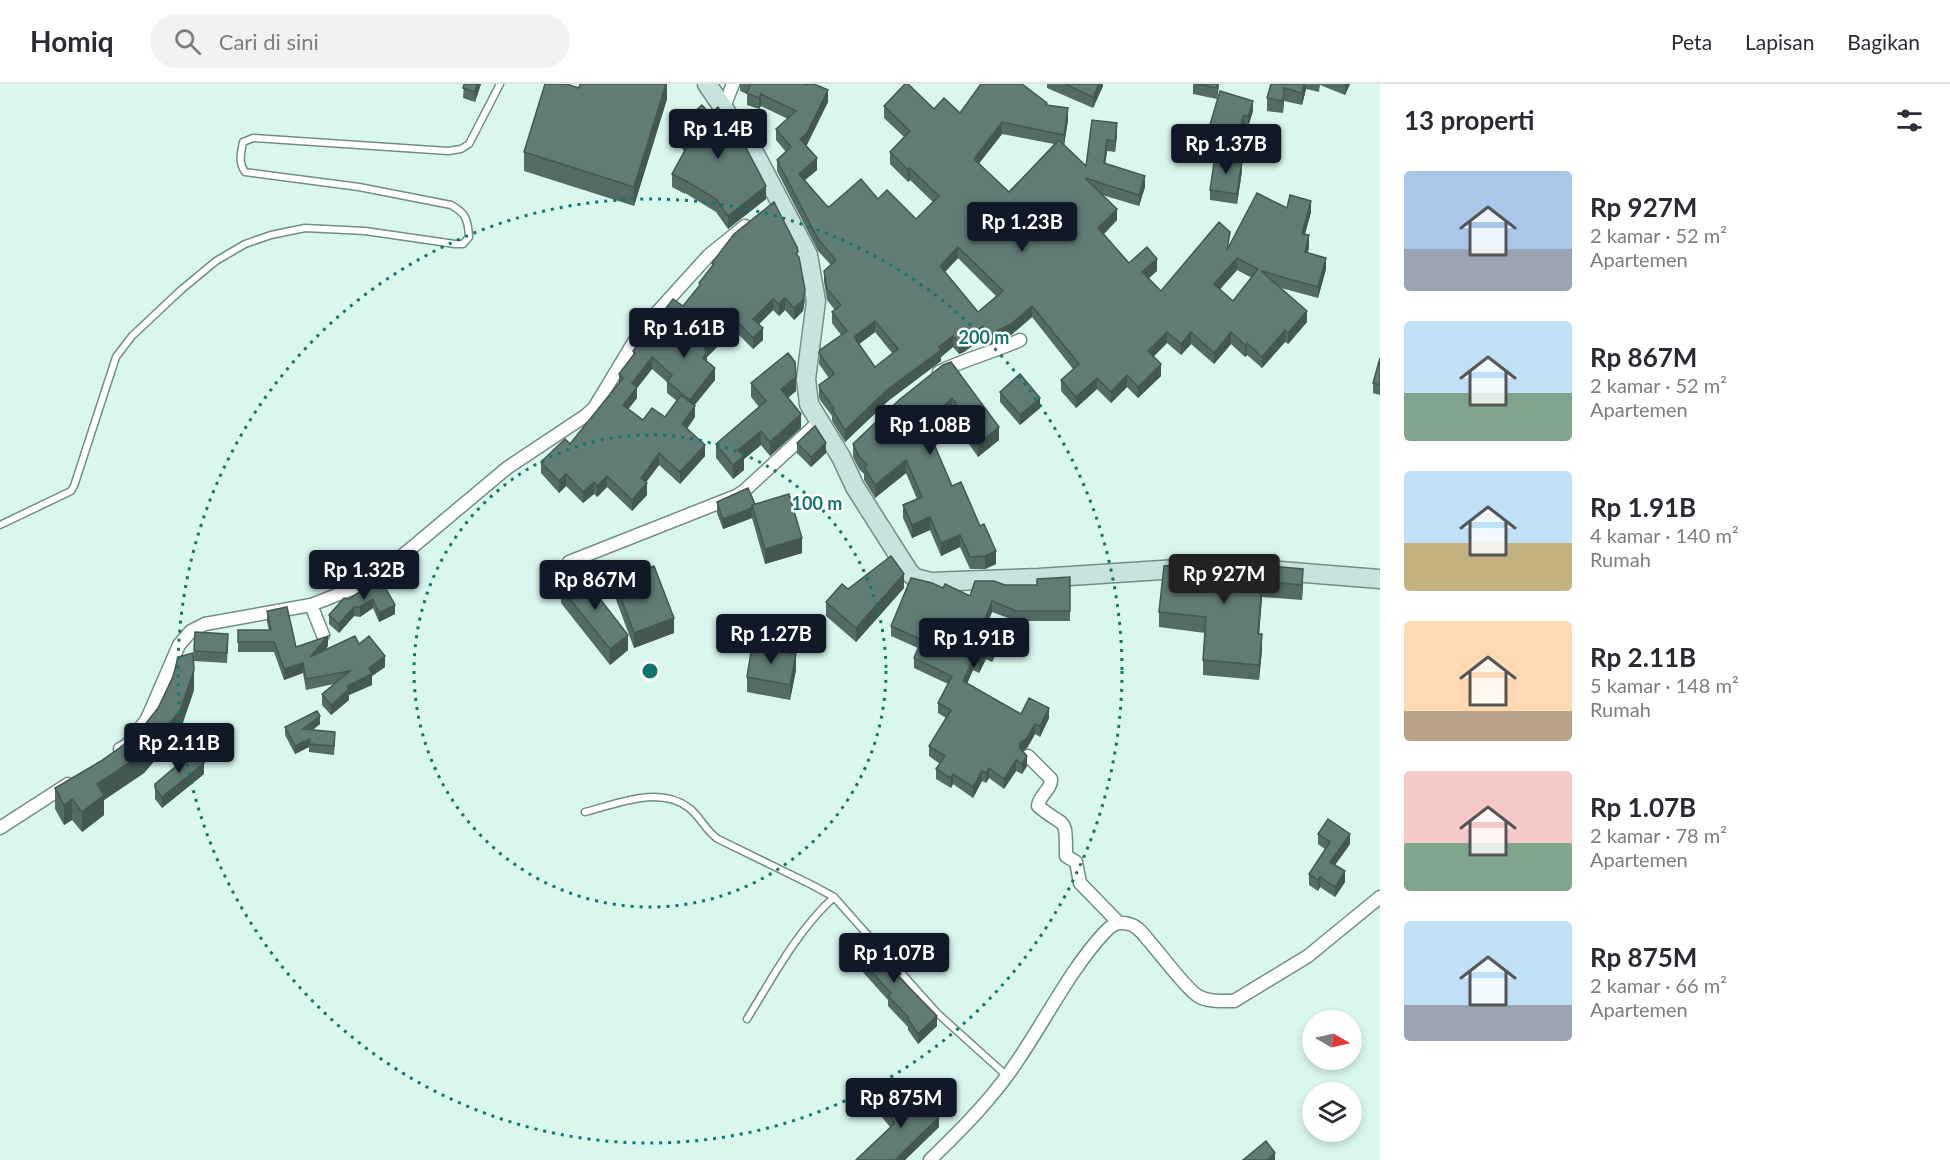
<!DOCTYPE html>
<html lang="id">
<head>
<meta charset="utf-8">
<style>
  :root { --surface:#fff; --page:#f2f2f3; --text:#2b2b33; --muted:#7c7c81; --line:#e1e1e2; --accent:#111827 }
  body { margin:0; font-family:Lato,sans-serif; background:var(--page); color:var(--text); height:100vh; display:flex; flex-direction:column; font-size:22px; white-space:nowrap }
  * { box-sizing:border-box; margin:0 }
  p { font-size:20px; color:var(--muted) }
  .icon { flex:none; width:33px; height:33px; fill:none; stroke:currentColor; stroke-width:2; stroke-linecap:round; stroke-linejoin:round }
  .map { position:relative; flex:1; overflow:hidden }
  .sheet { display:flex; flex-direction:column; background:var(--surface); width:570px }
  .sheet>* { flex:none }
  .needle { width:39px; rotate:99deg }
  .fabs { position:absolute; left:1302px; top:926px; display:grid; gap:12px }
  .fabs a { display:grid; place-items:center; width:60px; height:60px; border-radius:50%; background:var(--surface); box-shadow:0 3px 9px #0003; font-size:30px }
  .price { position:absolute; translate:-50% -51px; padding:0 14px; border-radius:6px; background:var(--accent); color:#fff; font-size:20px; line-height:39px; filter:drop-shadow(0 2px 3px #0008) }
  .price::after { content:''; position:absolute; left:50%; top:36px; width:18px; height:14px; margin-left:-9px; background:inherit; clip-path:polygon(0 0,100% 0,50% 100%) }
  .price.on { background:#222; color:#fff }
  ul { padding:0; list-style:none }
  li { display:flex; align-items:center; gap:18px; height:150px; padding:0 24px }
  li span { display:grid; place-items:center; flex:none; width:168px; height:120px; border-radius:6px; color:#555 }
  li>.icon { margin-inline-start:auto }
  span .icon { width:72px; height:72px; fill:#fffc; stroke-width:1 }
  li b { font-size:26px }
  h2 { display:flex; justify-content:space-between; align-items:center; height:72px; padding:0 24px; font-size:26px }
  header { display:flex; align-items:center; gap:36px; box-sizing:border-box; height:84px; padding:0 30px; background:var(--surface); border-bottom:2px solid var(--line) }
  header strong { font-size:28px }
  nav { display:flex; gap:33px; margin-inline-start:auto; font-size:21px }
  .search { width:420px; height:54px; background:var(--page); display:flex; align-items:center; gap:15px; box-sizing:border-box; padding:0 21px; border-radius:33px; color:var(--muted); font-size:22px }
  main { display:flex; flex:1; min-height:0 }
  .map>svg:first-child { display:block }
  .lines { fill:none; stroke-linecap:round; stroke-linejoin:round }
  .lane-casing { stroke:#728d85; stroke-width:9 }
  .street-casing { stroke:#728d85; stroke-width:15 }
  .secondary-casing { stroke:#728d85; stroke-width:21 }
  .lane { stroke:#fff; stroke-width:6 }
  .street { stroke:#fff; stroke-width:12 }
  .secondary { stroke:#c8e3dd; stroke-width:18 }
  .wall { fill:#536b64; fill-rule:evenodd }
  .shaded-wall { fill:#445751 }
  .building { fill:#617c74; stroke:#445751; stroke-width:1.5; fill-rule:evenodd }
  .ring { fill:none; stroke:#0f766e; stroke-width:3; stroke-dasharray:3 6 }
  .centre { fill:#0f766e; stroke:#fff; stroke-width:3 }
  .ring-label { font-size:18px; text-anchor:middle; font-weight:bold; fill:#0f766e; stroke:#fff; stroke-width:5; stroke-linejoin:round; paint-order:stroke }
</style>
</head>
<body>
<header>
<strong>Homiq</strong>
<div class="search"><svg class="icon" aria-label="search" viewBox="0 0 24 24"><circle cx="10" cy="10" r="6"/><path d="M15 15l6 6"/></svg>Cari di sini</div>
<nav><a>Peta</a><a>Lapisan</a><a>Bagikan</a></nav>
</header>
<main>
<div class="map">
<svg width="1380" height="1076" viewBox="0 0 1380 1076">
  <rect width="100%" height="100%" fill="#daf7ee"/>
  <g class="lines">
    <defs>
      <path id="lane" d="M0,441L71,407L74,402L116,273L132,252L181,206L216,177L245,160L271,151L305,144L365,147L455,160H463L469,153C468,136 466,129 451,121L359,103L245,88C238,78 241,69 243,58L253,54L448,67L461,65L469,60L500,0
        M585,728C617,720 660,701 689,724C700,732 705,746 718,755L812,801L834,813L937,929L1007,992
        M747,935C773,893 797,847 834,813"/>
      <path id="street" d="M724,23L733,0
        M939,288C965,275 994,268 1020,256
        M569,478L736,412L744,407L820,337
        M311,521L323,551
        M120,665L127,661L147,635L179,561L191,547L205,540L311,521L362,501L378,492L507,384L585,332L594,324L641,246L709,171L745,142
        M1028,672L1051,695C1052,705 1039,711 1038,722C1066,746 1066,729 1066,772L1076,778L1080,799L1118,838
        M0,744L68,700
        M930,1076C963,1044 995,1012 1020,973C1047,933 1072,883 1105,848C1112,840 1119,837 1129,840C1138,842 1143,850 1149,857C1159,868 1187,906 1198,912C1208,918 1222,917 1234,917L1308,872L1380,813"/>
      <path id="secondary" d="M707,0L756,72L808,171L816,217L806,295L809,320L841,373L855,403L909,488L915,494L930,498L1039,494L1208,483H1235
        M1280,487L1380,495"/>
    </defs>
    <use href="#lane" class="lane-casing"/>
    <use href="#street" class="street-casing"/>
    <use href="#secondary" class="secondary-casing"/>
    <use href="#lane" class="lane"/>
    <use href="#street" class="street"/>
    <use href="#secondary" class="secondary"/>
  </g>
  <path class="wall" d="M464,0H481L475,18L463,14Z
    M667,0V15L634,122L524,87V68L579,4Z
    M740,0H804L828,18L806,61L817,86L805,96L826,121L829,123L878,115L916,135L933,118L910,96L908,98L890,80V68L904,53L884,34V22L934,25L960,29L1047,21L1068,36L1064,61L1086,82L1092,36L1117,51L1115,68L1107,67L1105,80L1145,103L1139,122L1102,111L1117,136L1104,150L1129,179L1157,187L1149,194L1161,207L1287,124L1311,128L1305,150L1309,163L1308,169L1326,185L1318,214L1281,204L1307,238L1288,260L1285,258L1262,284L1247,271L1245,273L1231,260L1214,280L1191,260L1181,271L1167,259L1153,273L1161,292L1138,314L1127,303L1111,319L1097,305L1076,324L1061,307V296L1073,285L1032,233L1011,251L992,260L989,261L983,254L964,268L959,270L953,263L941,273V277L888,317L845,358L832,337V332L820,316L819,313V301L829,294L819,280L820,266L841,251L832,239V228L835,226L827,216L824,198V187L831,181L818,167L777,87V76L786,68L776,56V45L788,35L761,22L759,25L747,21V10L740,7ZM1002,50L1054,60L1009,108L979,79ZM958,174L996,212L978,228L945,188ZM1237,186L1252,194L1233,217L1220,205ZM875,248L892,269L875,283L859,260Z
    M1047,0H1103V2L1093,24L1047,4Z
    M1193,0H1219L1217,15L1193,10Z
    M1271,0H1350L1345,11L1320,1L1319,8L1306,5L1302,21L1284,17L1283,29L1267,27V14Z
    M1253,27L1248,43L1244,42L1237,63L1209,54V44Z
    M676,44L766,115L728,145L716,128L685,109V110L672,103V90L684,67L676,57Z
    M1242,87L1237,120L1210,116V106Z
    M798,172L805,217L803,227L794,236L785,226L779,232L773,226L759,240L763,256L753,265L734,246L707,273V278L715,296L694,321L695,333L687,345L705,372L680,400L659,381L646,398L647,411L632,427L607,403L597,413L594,410L583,419L566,402L559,409L541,389V378L570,360L619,299V290L633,272V267L683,222L699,203V199L712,181V179ZM652,285L667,298V309L677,317L665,333L643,336L628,325L637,314V304Z
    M1380,274V311L1373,309V299Z
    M951,278L999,356L978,373L969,360V350L952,326L929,348L952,402L996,480L985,485H970L960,463L941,472L930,446L912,454L903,434V421L917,415L906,389L875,414L864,396V390L859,385L853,373V360Z
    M751,299L796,307L788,314L801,344L770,372L761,361L744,375V386L733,395L716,374V360L759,323L751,313Z
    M1000,308L1040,324L1020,341L1000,318Z
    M797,359L826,369L811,383L797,369Z
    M717,418L755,420L802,469L765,480L752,434L723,445L717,429Z
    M1164,482L1303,500L1302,516L1262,513L1259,550L1262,566L1259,596L1203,591V576L1205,549L1159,543V528Z
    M1070,493V537H1016L992,528L985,545L999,562L992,578L986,575L979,589L973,586L967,600L1021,630L1049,634L1040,653L1035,650L1027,664L1023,667L1027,682L1022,690L1016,687L1004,705L989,694L986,699L982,697L973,714L953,700L951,704L936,695V685L940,680L929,672V662L946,634L938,629V619L948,600L914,584V574L918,564L891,552V542L943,504L970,512L1005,501H1037Z
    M380,494L395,530L379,538L373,524L360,533L354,532L339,549L329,540V531L349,515Z
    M615,498L674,549L634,564L615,513Z
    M561,504L628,566L610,581L561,519Z
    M904,504L856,558L826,532V518Z
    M267,527L296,563L328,562L325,566L359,560L385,583L372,592V601L349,611V616L331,631L322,621V610L334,600L306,606L303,589L284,596L274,568H238V546H269L267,538Z
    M228,560L227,579L194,577V567Z
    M796,586L790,616L747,608V593Z
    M194,606L180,647L144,689L104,716V731L82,748L72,736L64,741L55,725V704L101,677L136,652Z
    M320,640L312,646L335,656L334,671L309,668V663L295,670L285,651V643Z
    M204,690L162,724L155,715V700Z
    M1318,750L1350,760L1335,781L1345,798L1335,813L1320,803L1318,807L1309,801V790L1325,765L1318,760Z
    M851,865L937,942L918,960L908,946V943L888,922V916L851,875Z
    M881,1022L908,1024L939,1043L905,1076H856L890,1043L881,1032Z"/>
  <path class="shaded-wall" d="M477,0H481L475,18V8Z
    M666,0H667V15L634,122V103Z
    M1099,0H1103V2L1093,24V13Z
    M1217,0H1219L1217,15Z
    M1304,0H1306V5L1302,21V9Z
    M1345,0H1350L1345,11Z
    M1284,4V17L1283,29V17Z
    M828,6V18L807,61L800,66V55Z
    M761,10V22L759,25V14Z
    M1253,17V27L1248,43V33Z
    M1068,24V36L1064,62V51Z
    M1244,31V42L1237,63V53Z
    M1002,38V50L974,86V75Z
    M1117,39V51L1115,68V57Z
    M1107,56V67L1104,91V79Z
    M817,74V86L799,101V90Z
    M1242,77V87L1237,120V110Z
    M910,84V96L908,98V86Z
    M1145,92V103L1139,122V111Z
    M766,102V115L728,145V132Z
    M1311,117V128L1302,161V150Z
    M1117,125V136L1098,156V144Z
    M1309,151V163L1305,179V168Z
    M958,163V174L940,193V182Z
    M1237,174V186L1214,212V200Z
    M1326,174V185L1318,214V203Z
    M1157,175V187L1142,200V188Z
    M805,206L803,227L794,236V224Z
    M785,214V226L779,232V220Z
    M773,215V226L753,246V235Z
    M1032,222V233L1011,251L989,261V250Z
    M1307,227V238L1288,260V249Z
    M734,234V246L707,273V279L703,274L704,265Z
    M875,237V248L854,264V253Z
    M983,242V254L964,268L959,270V258Z
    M763,244V256L753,265V254Z
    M1285,246V258L1262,284V273Z
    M1167,248V259L1148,278V267Z
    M1191,248V260L1181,271V260Z
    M1231,248V260L1214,280V269Z
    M953,252V263L941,273V277L888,317L845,358V346L888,305Z
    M1247,259V271L1245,273V261Z
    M652,273V285L637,304V314L623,332V321L632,299Z
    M1161,280V292L1138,314V303Z
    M715,284V296L690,327V316Z
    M1127,291V303L1111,319V308Z
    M796,293V307L781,319V305Z
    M1097,294V305L1076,324V313Z
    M952,314V326L925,352V339Z
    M1040,314V324L1020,341V331Z
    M695,322V333L682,351V340Z
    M801,330V344L770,372V358Z
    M999,343V356L978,373V360Z
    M761,347V361L744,375V386L733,395V381L738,366Z
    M826,359V369L811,383V373Z
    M705,361V372L680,400V388Z
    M659,369V381L641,405V394Z
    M906,376V389L875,414V401Z
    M566,390V402L559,409V397Z
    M607,392V403L597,413V402Z
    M594,398V410L583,419V408Z
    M647,399V411L632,427V416Z
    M752,424V434L723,445V435Z
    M930,433V446L912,454V441Z
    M960,451V463L941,472V459Z
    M802,454V469L765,480V465Z
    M996,467V480L985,485V472Z
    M1303,485V500L1302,516V501Z
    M904,490V504L856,558V544Z
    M1262,497V513L1258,565V550Z
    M373,515V524L360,533V523Z
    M992,517V528L982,553V543Z
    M395,521V530L379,538V529Z
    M354,523V532L339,549V540Z
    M674,534V549L634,564V549Z
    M1262,550V566L1259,596V581Z
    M628,551V566L610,581V565Z
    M328,552V562L310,583V573Z
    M999,552V562L992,578V567Z
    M986,565V575L979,589V579Z
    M796,570V586L790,616V601Z
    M385,572V583L372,592V601L349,611V616L331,631V621L347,602L369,584Z
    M973,576V586L963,608V597Z
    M303,579V589L284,596V585Z
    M194,586V606L180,647L144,689L104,716V731L82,748V728L97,700Z
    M1049,624V634L1040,653V642Z
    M320,632V640L303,654V645Z
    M1035,640V650L1027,664L1020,669V659Z
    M310,655L309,663L295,670V662Z
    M1027,672V682L1022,690V680Z
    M1016,676V687L1004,705V695Z
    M204,679V690L162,724V713Z
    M989,684V694L986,699V689Z
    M982,687V697L973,714V703Z
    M953,690V700L951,704V694Z
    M72,715V736L64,741V721Z
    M1350,750V760L1330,788V778Z
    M1345,787V798L1335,813V803Z
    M1320,793V803L1318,807V796Z
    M937,932V942L918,960V950Z
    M939,1033V1043L905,1076H895Z
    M1275,1069V1076H1267Z"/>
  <path class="building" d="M464,0H477L475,8L463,4Z
    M545,0H566L579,4L580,0H666L634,103L524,68Z
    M751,0H804L807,1V0H814L828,6L807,49L800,55L817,74L799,90L826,121L829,123L861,95L878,115L887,106L916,135L939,112L910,84L908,86L890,68L910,47L884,22L905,0H908L934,25L944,14L960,29L981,0H1022L1047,19L1046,21L1068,24L1064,51L1002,38L974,75L1009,108L1059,56L1086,82L1092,36L1117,39L1115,57L1107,56L1104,79L1145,92L1139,111L1085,94L1117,125L1098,144L1129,179L1147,163L1157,175L1142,188L1161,207L1219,138L1230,148L1227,166L1257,109L1287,124L1290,111L1311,117L1302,150L1309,151L1305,168L1326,174L1318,203L1261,187L1307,227L1288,249L1285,246L1262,273L1247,259L1245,261L1231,248L1214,269L1191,248L1181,260L1167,248L1148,267L1161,280L1138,303L1127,291L1111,308L1097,294L1076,313L1061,296L1079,280L1032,222L1011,240L992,249L989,250L983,242L964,257L959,258L953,252L939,263L941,266L888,305L845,346L832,325L834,324L820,305L819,301L834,290L819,269L820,266L847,247L832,228L841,221L827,205L824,187L836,176L818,155L777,76L791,63L776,45L796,27L761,10L759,14L747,9ZM958,163L1003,207L978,228L940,182ZM1237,174L1258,185L1233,217L1214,200ZM875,237L898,265L875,283L854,253Z
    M1065,0H1099L1093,13Z
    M1195,0H1217V4Z
    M1271,0H1304L1302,9L1284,4L1283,17L1267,14Z
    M1220,7L1253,17L1248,33L1244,31L1237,53L1209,44Z
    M702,21L710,30L718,23L746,64L766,102L728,132L716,115L685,96V97L672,90L689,59L676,44Z
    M1215,72L1242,77L1237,110L1210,106Z
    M774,118L797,163L798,168L796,170L799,173L805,206L803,216L794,224L785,214L779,220L773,215L753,235L763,244L753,254L734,234L704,265L707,268L703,274L715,284L690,316L667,297L672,291L652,273L632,299L637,303L623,321L643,336L652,324L665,333L681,311L695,322L682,340L705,361L680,388L659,369L641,394L647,399L632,416L607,392L597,402L594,398L583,408L566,390L559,397L541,378L565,355L570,360L623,294L619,290L635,269L633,267L673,215L683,222L700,201L699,199L714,180L712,179L734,150Z
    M788,269L795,278L796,293L781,305L801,330L770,358L761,347L738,366L744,372L733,381L716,360L766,317L751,299Z
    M1380,274V301L1373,299Z
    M951,278L999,343L978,360L969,348L974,344L952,314L925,339L952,402L961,398L980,442L984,440L996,467L985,472L970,473L960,451L941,459L930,433L912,441L903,421L922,413L906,376L875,401L864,383L867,381L859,372L853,360L899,316L943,281Z
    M1020,290L1040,314L1020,331L1000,308Z
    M815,342L826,359L811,373L797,359Z
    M748,404L755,420L752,421V424L723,435L717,418Z
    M789,410L802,454L765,465L752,421Z
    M891,472L904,490L856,544L826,518L842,500L848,505Z
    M1211,479H1235L1303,485L1302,501L1262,497L1258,550H1262L1259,581L1203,576L1206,533L1159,528L1164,482L1177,481L1211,485Z
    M654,482L674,534L634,549L615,498Z
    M580,489L628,551L610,565L561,504Z
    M1070,493V527H1016L992,517L982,543L999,552L992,567L986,565L979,579L973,576L963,597L1021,630L1029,614L1049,624L1040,642L1035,640L1027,654L1020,659V664L1027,672L1022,680L1016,676L1004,695L989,684L986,689L982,687L973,703L953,690L951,694L936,685L945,672L929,662L951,626L938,619L952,592L914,574L922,556L891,542L911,494L932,499L943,504L945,500L970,512L975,497H994L1005,501H1037V495Z
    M380,494L395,521L379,529L373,515L360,523H354L339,540L329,531L344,514L349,515Z
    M287,523L296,563L328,552L310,573L355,552L359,560L369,552L385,572L369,584L372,590L347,602L349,605L331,621L322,610L350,587L306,595L303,579L284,585L274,558H238V546H271L267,527Z
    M195,548L228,550L227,569L194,567Z
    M752,562L796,570L790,601L747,593Z
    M193,569L194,586L180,627L144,669L97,700L104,711L82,728L72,715L64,721L55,704L101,677L136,652L158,624L173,593L178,573Z
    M317,627L320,632L303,645L335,648L334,662L309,660L310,655L295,662L285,643Z
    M194,667L204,679L162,713L155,704V700Z
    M1328,735L1350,750L1330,778L1345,787L1335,803L1320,793L1318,796L1309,790L1330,758L1318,750Z
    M865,851L888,873L901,890L898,892L937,932L918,950L908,935L909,934L888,912L891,909L851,865Z
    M897,1009L908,1024L921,1012L939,1033L895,1076H856L894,1040V1037L881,1022Z
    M1266,1057L1275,1069L1267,1076H1243Z"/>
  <g class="ring">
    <circle cx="650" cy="587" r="236"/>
    <circle cx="650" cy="587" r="472"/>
  </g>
  <circle cx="650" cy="587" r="9" class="centre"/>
  <g class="ring-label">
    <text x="984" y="260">200 m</text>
    <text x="817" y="426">100 m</text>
  </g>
</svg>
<div class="fabs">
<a><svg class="needle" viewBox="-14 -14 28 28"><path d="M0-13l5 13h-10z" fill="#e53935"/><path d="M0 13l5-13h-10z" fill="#7c7c81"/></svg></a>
<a><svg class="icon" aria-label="layers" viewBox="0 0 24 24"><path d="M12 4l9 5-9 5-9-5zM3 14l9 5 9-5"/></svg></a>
</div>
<b class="price" style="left:718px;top:76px">Rp 1.4B</b>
<b class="price" style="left:1226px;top:91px">Rp 1.37B</b>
<b class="price" style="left:1022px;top:169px">Rp 1.23B</b>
<b class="price" style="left:684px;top:275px">Rp 1.61B</b>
<b class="price" style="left:930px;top:372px">Rp 1.08B</b>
<b class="price" style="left:364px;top:517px">Rp 1.32B</b>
<b class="price on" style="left:1224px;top:521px">Rp 927M</b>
<b class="price" style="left:595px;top:527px">Rp 867M</b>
<b class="price" style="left:771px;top:581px">Rp 1.27B</b>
<b class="price" style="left:974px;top:585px">Rp 1.91B</b>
<b class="price" style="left:179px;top:690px">Rp 2.11B</b>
<b class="price" style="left:894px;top:900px">Rp 1.07B</b>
<b class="price" style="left:901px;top:1045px">Rp 875M</b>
</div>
<section class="sheet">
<h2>13 properti<svg class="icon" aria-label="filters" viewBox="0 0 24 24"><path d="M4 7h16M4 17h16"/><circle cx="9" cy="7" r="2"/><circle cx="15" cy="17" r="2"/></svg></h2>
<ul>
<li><span style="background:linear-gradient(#a9c7e8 65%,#9aa5b1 0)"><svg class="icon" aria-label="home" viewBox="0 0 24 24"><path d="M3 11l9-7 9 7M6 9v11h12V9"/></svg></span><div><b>Rp 927M</b><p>2 kamar · 52 m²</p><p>Apartemen</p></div></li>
<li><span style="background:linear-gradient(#bfe0f5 60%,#7fa58c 0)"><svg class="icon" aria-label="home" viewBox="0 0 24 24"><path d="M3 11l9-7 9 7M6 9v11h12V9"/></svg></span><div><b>Rp 867M</b><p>2 kamar · 52 m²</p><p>Apartemen</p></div></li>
<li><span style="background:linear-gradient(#bfe0f5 60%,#c2b280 0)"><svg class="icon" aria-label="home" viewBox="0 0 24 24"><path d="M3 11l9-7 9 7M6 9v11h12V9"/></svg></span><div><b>Rp 1.91B</b><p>4 kamar · 140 m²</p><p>Rumah</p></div></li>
<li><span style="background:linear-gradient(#ffd9b3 75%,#b9a48a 0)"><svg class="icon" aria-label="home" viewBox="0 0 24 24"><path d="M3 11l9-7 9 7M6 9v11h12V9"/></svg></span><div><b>Rp 2.11B</b><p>5 kamar · 148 m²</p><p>Rumah</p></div></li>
<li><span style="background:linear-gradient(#f6c9c9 60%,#7fa58c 0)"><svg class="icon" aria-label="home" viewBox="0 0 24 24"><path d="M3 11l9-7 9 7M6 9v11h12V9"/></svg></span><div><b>Rp 1.07B</b><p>2 kamar · 78 m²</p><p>Apartemen</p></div></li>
<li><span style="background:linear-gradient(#bfe0f5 70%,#9aa5b1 0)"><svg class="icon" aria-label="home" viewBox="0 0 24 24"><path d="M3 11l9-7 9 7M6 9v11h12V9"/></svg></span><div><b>Rp 875M</b><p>2 kamar · 66 m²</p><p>Apartemen</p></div></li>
</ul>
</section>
</main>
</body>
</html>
